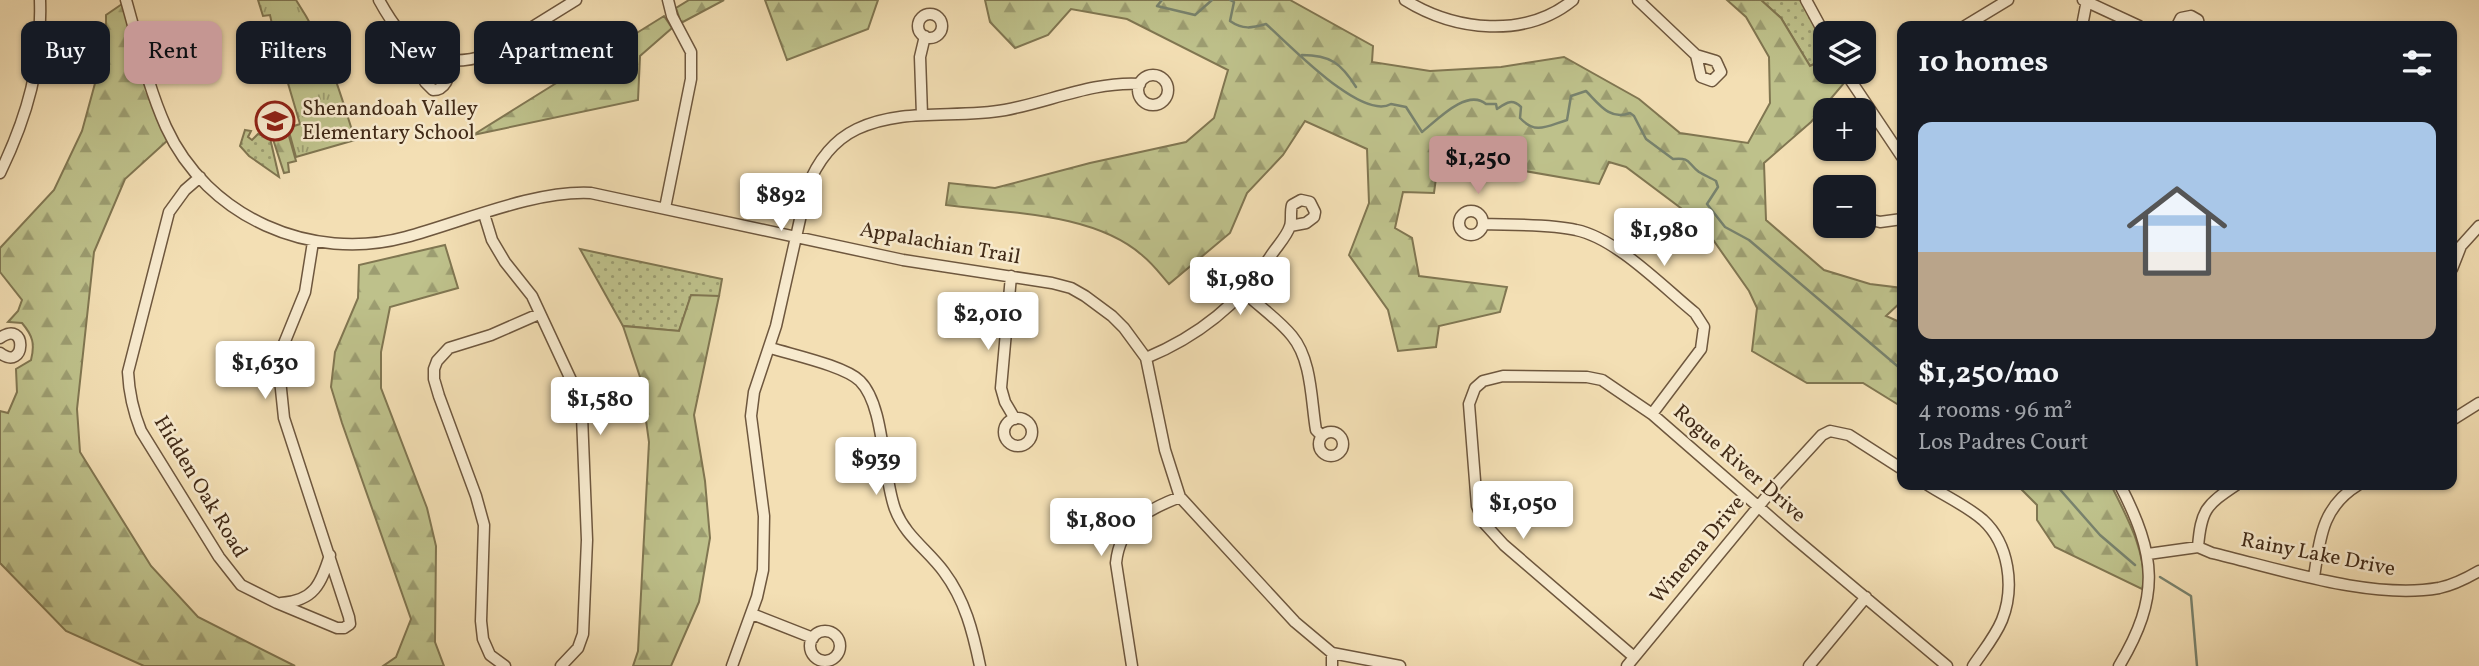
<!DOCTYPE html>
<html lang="en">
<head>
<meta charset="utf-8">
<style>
  :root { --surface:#171b24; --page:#242831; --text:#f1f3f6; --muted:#9ea1a6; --line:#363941; --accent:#c59692 }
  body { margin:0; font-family:Vollkorn,serif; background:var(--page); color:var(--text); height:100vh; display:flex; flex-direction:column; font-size:26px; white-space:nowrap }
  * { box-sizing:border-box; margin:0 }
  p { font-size:23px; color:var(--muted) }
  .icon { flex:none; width:38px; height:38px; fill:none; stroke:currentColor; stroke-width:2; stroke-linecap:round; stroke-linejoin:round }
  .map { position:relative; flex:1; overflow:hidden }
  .drawer { position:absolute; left:1897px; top:21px; width:560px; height:469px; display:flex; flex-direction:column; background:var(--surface); border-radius:14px; box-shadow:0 2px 5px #0004 }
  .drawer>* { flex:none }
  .hud { position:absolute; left:21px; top:21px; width:665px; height:63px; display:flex; gap:14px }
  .buttons { position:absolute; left:1813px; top:21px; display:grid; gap:14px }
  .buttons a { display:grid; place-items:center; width:63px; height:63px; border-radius:14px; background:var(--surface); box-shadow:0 2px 5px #0004; font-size:35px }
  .price { position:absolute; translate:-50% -60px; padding:0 16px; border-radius:7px; background:#fff; color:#222; font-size:23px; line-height:46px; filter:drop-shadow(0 2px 4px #0008) }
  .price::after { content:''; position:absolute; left:50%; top:42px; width:21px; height:16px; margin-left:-10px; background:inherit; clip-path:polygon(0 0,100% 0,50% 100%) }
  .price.on { background:var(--accent); color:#111 }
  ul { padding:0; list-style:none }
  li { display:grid; align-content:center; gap:14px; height:371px; padding:0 21px }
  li+li { border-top:2px solid var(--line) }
  li span { display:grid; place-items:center; height:217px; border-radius:14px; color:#555 }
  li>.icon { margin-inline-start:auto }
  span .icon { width:126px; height:126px; fill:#fffc; stroke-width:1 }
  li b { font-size:30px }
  h2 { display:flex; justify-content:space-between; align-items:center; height:84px; padding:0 21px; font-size:30px }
  .tag { padding:0 24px; border-radius:14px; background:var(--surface); box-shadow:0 2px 5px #0004; font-size:24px; line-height:63px }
  .tag.on { background:var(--accent); color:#111 }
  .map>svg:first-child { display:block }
  .grass { fill:url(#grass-dots); stroke:#807651; stroke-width:2 }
  .forest { fill:url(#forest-firs); stroke:#807651; stroke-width:2 }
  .park { fill:url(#park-tufts); stroke:#807651; stroke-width:2 }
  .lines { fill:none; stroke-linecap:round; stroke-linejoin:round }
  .stream { stroke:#78826d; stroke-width:2.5 }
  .minor-casing { stroke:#6e573e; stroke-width:13 }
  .minor { stroke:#f7eace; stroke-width:10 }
  .labels { text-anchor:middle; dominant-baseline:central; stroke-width:5; stroke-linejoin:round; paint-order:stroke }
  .poi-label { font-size:21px; fill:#412a17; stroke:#f7eace; text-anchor:start }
  .street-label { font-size:21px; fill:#412a17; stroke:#f7eace }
</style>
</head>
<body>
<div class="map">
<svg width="2479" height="666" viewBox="0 0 2479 666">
  <defs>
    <pattern id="grass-dots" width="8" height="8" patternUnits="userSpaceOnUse" patternTransform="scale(1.75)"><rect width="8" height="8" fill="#bec18b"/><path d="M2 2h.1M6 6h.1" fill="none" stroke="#9c9d71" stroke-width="1.8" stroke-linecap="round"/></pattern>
    <pattern id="forest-firs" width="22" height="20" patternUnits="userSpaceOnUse" patternTransform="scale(1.75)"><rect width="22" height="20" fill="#bec18b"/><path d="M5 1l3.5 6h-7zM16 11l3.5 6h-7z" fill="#9c9d71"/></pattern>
    <pattern id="park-tufts" width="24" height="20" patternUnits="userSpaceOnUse" patternTransform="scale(1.75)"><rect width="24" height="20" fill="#bec18b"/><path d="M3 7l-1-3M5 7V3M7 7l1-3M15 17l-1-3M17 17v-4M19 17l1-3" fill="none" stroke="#9c9d71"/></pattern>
  </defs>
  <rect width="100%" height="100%" fill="#f3dfb4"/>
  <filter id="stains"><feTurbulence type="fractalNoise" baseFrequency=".00286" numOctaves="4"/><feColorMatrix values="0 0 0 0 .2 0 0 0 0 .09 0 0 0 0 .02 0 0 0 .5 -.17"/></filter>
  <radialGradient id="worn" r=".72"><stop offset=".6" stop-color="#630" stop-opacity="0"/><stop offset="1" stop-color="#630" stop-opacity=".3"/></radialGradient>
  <path class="grass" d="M1761,0H1800C1813,17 1825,37 1825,59L1810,66L1781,18Z
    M439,65L443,68L441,82L434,85L431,82L430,74L433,66Z
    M245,130L251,131L248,137L252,140L258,134L270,138L279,177L249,156L240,146Z
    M580,249L722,279L719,296H691L679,331L623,326Z"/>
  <path class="forest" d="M689,0H724L681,23L676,8Z
    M765,0H878L868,29L787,60Z
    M985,0H1290L1373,46L1372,62L1430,71L1501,67L1564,57L1639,99L1680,133L1748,143L1770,103L1769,57L1746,17L1727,0H1761L1781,18L1810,66L1825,59V72H1839L1845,82L1811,122L1764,163L1766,220L1824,270L1870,284L1902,288V301L1886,316L1902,323V407L1863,383H1807L1752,351L1757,308L1749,291L1702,224L1626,167L1609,162L1599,184L1439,156L1434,193L1403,192L1395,228L1412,238L1419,276L1507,287L1500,312L1439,326L1436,347L1398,351L1388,310L1349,255L1369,203L1367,149L1305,121L1283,155L1247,193L1230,233L1169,284C1161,275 1153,264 1143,256C1095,213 1008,213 946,205L949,183L995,188L1090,163L1186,142L1214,118L1228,70L1127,19L1071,9L1048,35L1015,48L990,22Z
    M122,4L150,101L168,140L125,179L94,252L77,409L80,452L151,566L198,617L295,666H144L66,631L0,563V411L8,413L17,392L16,369L31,360C35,344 33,336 22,323L8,322L18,311L22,300L0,272V248L54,190L82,131L106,43V15Z
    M664,16L672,28L640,56L638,100L473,135Z
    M287,129L296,161L288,163L289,172L284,173L271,133Z
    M445,245L458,288L390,307L381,352V388L427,508L436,546L435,642L444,666H383L396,657L411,619L342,423L331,387L335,352L358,298L359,265Z
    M691,295L719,296L694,415L705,481L710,538L699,602L671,666H633L638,651L649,442L640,377L623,326L679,331Z
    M2017,485H2111C2128,519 2146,551 2144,590L2055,547L2037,520V505Z"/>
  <path class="park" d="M258,0H296C328,49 338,85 355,140L296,157L288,128L300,124L287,80L282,81L275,58L282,55L280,48L272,49L270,42L276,39L274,34L268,35L265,26L272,24L270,15L263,16Z"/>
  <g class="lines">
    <path class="stream" d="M1162,0L1157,6L1195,15L1212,0
      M1230,0L1234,2L1230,21C1243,30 1252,28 1266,24C1289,44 1361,121 1391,104L1406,107L1422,132C1437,120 1467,88 1486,104H1496L1497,109C1506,103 1512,98 1521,107L1520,118C1536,135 1547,126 1567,120L1571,96L1586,91C1599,104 1610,121 1630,113L1634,116L1646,139L1673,159C1691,157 1687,163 1699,172C1704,175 1711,178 1716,181L1718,187L1707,204L1725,227L1749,240L1902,370
      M1302,55C1330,55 1341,63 1356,87
      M2056,485L2100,535L2135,565
      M2160,577L2191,596L2197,666"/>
    <defs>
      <path id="minor" d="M126,0C138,42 148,87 166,127C207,217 311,263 406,237C462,222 534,190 591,193L903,260L1052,283L1071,288L1085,296L1112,316L1124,328L1146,358L1165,450L1180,497L1295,622L1332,653L1400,666
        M379,0C404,46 432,73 487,55L576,0
        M1405,0C1455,31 1525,39 1573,0
        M1638,0L1696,55L1716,61L1721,72L1712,81L1701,77L1696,55
        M1806,0L1825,35
        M2083,0L2139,26
        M918 26a12 12 0 1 1 24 0a12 12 0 1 1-24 0Z
        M1965,26L2008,0
        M2082,26L2087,0
        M2177,26L2181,18L2191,16L2198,20L2199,26
        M426,55L425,82L433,90C448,90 449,73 452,61
        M1845,72L1902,157
        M1138 90a15 15 0 1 1 30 0a15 15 0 1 1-30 0Z
        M922,115L920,57L925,36
        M0,173C28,115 42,64 40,0
        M200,177L185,190L169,212L128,372C129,393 133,411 141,431L219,557L241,585L277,603L337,628H344L350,624L349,617L284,418L279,370L283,346L305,292L313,242
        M1829,187H1840
        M1825,192V200
        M665,208L691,79V52L672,16L668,0
        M1459 223a12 12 0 1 1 24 0a12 12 0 1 1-24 0Z
        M484,214L492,240L505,262L532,296L572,382L582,416L587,540L583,634L578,648L561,666
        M1864,218L1880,222L1902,219
        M1483,224C1510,225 1551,224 1576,230C1616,238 1663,287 1695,313L1704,327L1701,349L1652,414
        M2452,269L2461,246L2479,226
        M1011,276L1001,388L1005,402L1015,419
        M1244,292C1260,307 1279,320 1292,336C1312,360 1311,401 1316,430L1322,436
        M0,338C28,318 26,373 0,353
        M771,348C793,355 845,366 860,381C885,406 882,474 895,509C905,536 928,550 944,572C965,600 973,632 980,666
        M1146,358C1199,336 1241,303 1272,254C1278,245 1287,236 1290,226C1292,220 1290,212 1292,205L1301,200L1310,202L1315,212L1314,217L1306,223L1290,226
        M1004 432a14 14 0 1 1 28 0a14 14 0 1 1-28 0Z
        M2452,420L2479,403
        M1319 444a12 12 0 1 1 24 0a12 12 0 1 1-24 0Z
        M1928,485C1945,496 1967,506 1983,520C2009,544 2015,587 2002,620C1995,637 1983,651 1973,666
        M2198,547C2201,510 2206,505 2236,485
        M2148,554L2198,547L2212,553C2280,569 2371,600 2439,588C2453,585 2467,578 2479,571
        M2314,577C2320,538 2322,507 2358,485
        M281,603C314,601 321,584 330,555
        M752,614L813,638
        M810 646a15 15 0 1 1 30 0a15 15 0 1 1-30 0Z
        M1332,653V666
        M1634,657L1504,545L1484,523L1477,506L1469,404L1475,388L1483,381L1503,376L1587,377L1602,380L1652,414L1792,536L1947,666
        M505,666L490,655L483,639L481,621L484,525L476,496L439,396L434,379V369L437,361L449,348L491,335L539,314
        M732,666L757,597L763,570L764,516L751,416L754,392L776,326L807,188C817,162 832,141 857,129C904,107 956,119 1005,110C1049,102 1094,81 1140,84
        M1132,666L1116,563C1120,524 1146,510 1180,497
        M1627,666L1777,484L1822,435L1830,431L1849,435L1902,469
        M1809,666L1866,597
        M2119,666C2161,596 2156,555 2120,485"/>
    </defs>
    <use href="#minor" class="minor-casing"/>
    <use href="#minor" class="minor"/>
  </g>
  <defs>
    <symbol id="school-ring" viewBox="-11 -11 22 22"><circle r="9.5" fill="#f7eace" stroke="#8f2418" stroke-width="1.5"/><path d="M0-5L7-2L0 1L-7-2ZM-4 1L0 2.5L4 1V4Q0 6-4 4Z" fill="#8f2418"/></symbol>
  </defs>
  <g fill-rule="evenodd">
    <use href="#school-ring" x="253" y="99" width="44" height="44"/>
  </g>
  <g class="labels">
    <g class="poi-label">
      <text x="302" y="109">Shenandoah Valley<tspan x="302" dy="24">Elementary School</tspan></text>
    </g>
    <g class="street-label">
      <text transform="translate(940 244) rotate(10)">Appalachian Trail</text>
      <text transform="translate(1739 464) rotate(41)">Rogue River Drive</text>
      <text transform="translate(200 487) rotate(59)">Hidden Oak Road</text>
      <text transform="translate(1698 550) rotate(-50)">Winema Drive</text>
      <text transform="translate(2318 555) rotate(11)">Rainy Lake Drive</text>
    </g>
  </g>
  <rect width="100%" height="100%" filter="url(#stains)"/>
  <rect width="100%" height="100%" fill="url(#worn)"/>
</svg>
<div class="buttons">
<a><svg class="icon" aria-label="layers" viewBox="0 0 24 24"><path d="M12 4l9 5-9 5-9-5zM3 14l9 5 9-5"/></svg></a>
<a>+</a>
<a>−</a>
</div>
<b class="price on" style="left:1478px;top:196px">$1,250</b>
<b class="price" style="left:781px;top:233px">$892</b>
<b class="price" style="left:1664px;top:268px">$1,980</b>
<b class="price" style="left:1240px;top:317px">$1,980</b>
<b class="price" style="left:988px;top:352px">$2,010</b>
<b class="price" style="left:265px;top:401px">$1,630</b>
<b class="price" style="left:600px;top:437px">$1,580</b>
<b class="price" style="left:876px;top:497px">$939</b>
<b class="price" style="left:1523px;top:541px">$1,050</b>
<b class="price" style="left:1101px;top:558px">$1,800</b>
<div class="hud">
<a class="tag">Buy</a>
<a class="tag on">Rent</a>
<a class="tag">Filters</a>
<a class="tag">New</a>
<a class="tag">Apartment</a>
</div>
<section class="drawer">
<h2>10 homes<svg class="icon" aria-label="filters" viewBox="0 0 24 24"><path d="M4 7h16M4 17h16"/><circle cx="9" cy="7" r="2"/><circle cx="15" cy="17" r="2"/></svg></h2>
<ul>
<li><span style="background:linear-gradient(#a9c7e8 60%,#b9a48a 0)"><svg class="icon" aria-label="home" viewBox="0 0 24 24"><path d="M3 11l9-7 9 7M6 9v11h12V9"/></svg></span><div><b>$1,250/mo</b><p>4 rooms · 96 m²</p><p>Los Padres Court</p></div></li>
</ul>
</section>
</div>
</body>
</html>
